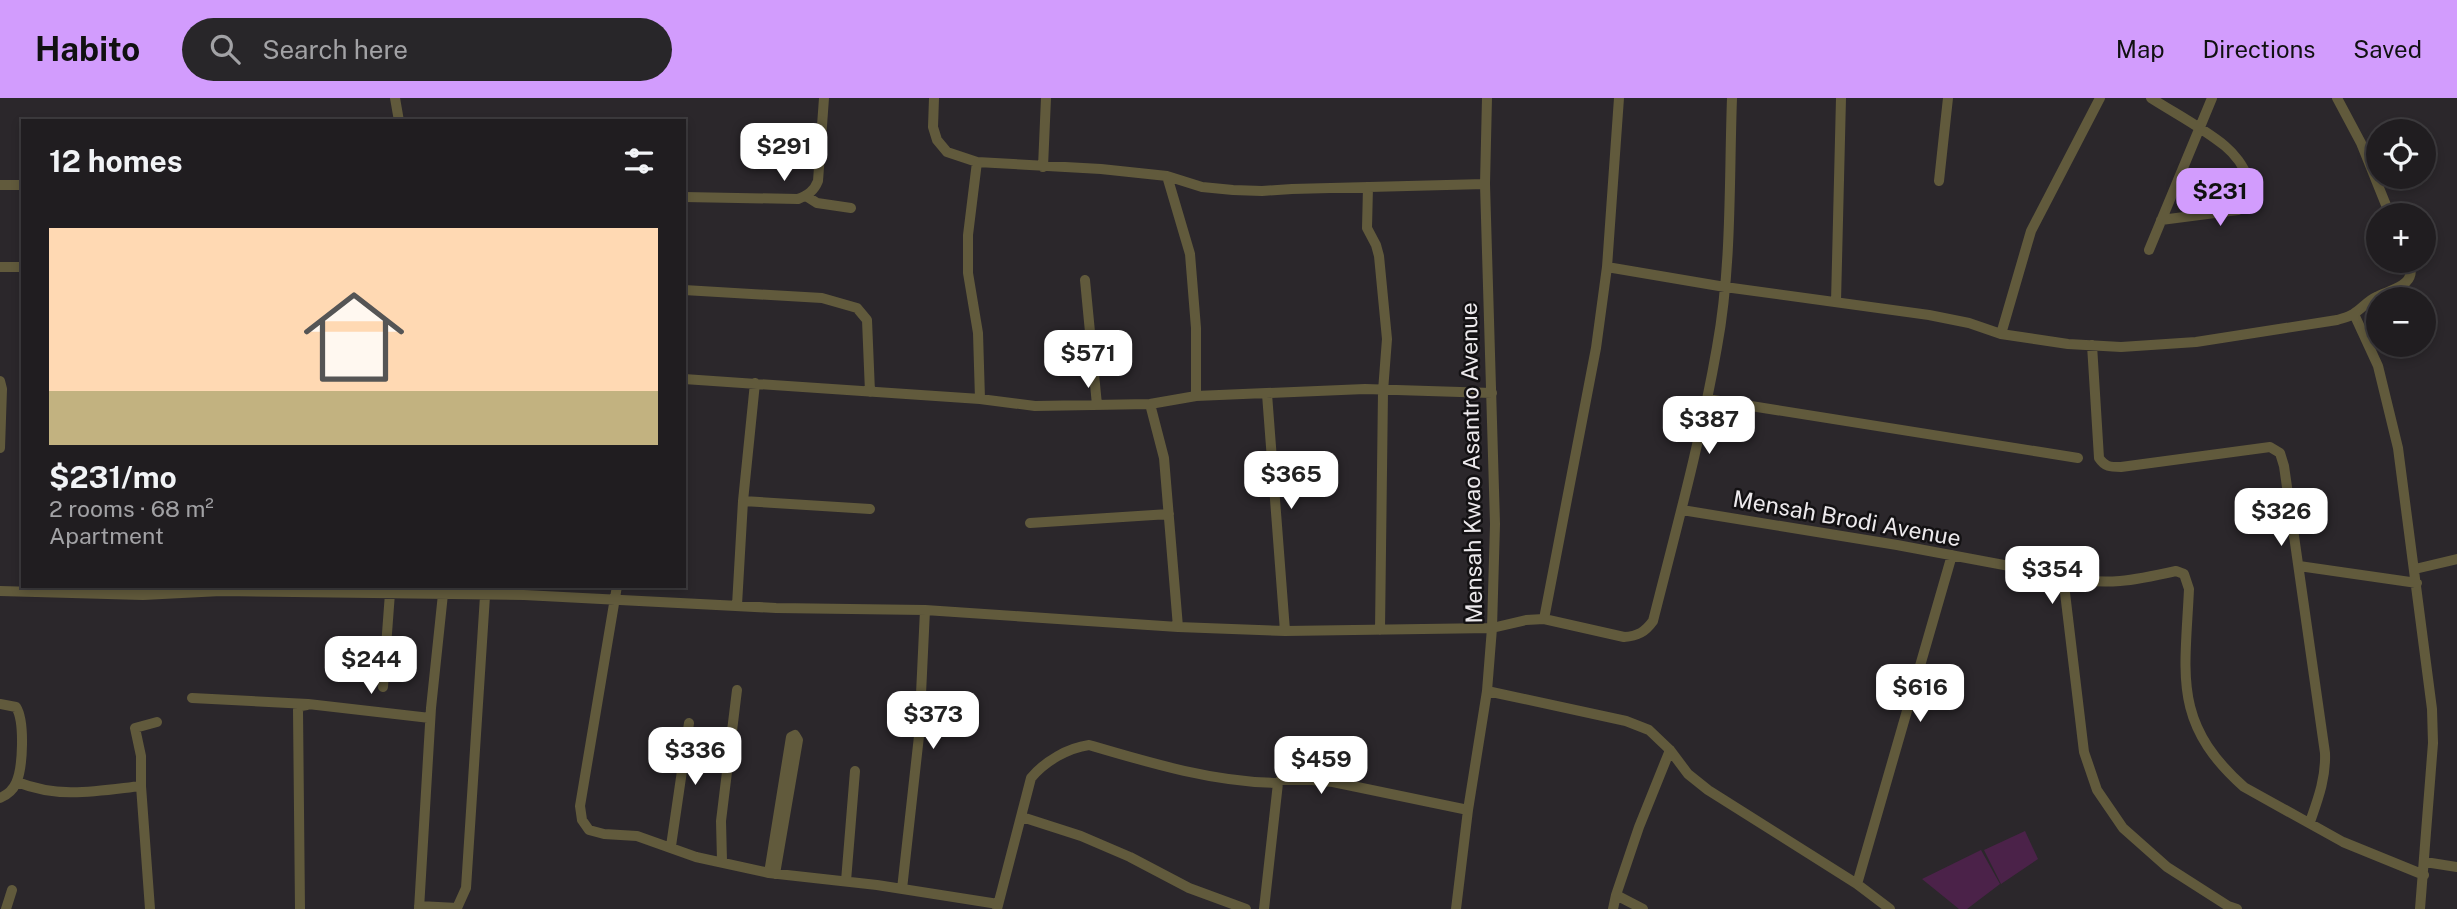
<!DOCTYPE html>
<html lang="en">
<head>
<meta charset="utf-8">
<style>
  :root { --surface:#201d20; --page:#282629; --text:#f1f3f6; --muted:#a2a2a5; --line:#3d3b3e; --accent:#d29cfd }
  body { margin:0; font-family:"Public Sans",sans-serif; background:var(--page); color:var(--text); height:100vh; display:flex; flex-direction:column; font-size:26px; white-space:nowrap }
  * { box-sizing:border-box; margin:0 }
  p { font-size:23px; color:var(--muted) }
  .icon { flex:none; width:38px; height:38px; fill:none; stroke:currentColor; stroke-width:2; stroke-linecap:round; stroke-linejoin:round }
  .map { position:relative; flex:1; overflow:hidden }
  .drawer { position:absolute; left:21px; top:21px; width:665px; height:469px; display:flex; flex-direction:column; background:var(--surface); border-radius:0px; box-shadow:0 4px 10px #0003,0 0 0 2px var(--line) }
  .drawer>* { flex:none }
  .fabs { position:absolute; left:2366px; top:21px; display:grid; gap:14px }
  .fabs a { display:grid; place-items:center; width:70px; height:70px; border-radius:50%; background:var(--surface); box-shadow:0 4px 10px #0003,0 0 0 2px var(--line); font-size:35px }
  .price { position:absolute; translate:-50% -60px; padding:0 16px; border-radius:14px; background:#fff; color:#222; font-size:23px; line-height:46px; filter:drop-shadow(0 2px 4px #0008) }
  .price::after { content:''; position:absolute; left:50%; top:42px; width:21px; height:16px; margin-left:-10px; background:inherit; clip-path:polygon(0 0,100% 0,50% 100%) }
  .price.selected { background:var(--accent); color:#111 }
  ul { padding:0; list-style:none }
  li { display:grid; align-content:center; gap:14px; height:371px; padding:0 28px }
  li+li { border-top:2px solid var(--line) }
  li span { display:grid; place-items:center; height:217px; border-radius:0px; color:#555 }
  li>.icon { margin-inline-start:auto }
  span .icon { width:126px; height:126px; fill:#fffc; stroke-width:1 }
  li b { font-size:30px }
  h2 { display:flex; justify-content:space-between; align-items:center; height:84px; padding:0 28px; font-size:30px }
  header { display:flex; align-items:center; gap:42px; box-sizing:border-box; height:98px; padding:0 35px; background:var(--accent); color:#111 }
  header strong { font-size:33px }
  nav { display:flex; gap:38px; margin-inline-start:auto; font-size:24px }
  .search { width:490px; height:63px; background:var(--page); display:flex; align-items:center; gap:18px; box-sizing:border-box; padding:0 24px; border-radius:38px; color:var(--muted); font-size:26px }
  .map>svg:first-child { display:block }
  .green { fill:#4b2249 }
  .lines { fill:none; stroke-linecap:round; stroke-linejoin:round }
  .minor { stroke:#615a3c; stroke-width:10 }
  .labels { text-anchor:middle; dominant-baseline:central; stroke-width:5; stroke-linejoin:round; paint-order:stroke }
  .street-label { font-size:23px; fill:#ece9ec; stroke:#131113 }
</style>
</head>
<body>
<header>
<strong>Habito</strong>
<div class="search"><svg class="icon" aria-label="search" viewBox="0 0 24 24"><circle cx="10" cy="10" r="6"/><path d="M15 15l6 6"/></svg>Search here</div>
<nav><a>Map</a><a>Directions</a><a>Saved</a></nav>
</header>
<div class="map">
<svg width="2457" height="811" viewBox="0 0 2457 811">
  <rect width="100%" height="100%" fill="#2b272b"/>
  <path class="green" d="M2025,733L2038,761L2001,786L1984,752Z
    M1981,752L2000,786L1967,811H1959L1922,781Z"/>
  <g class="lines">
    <path class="minor" d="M395,0L399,23
      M934,0L933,29L937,42L947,54L977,64L1101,71L1167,78L1202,89L1233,92L1262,93L1292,91L1485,86
      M2151,0C2176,16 2203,30 2225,48C2243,63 2263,97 2238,112L2161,122
      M2337,0L2361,45L2390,117
      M754,56L821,61
      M977,64L968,137V175L978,235L980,301
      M1043,69L1046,0
      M1167,78L1190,156L1196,230V298
      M1939,83L1948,0
      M0,87H23
      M1368,89L1367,130L1376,147L1379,158L1387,241L1383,293L1380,532
      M806,98L817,105L851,110
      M684,99L798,101C808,97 814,93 818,83L824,0
      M2149,152L2212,0
      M0,169H23
      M1607,169L1725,189L1929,217L1969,225L2001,236L2068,246L2121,249L2196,244L2337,222C2343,220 2349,219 2353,216C2362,211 2367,203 2376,199C2392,191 2418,188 2409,163
      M1085,182L1097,307
      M684,192L822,200L857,210L867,222L870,294
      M1836,204L1841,0
      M2354,216L2378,268L2398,350L2432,611L2433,645L2420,811
      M2001,236L2031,133L2100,0
      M2092,247L2099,360C2105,369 2110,369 2121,369L2270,349L2280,355L2284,368L2325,655C2326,680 2318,701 2310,724
      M684,281L980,301L1035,308L1150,306L1196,298L1365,291L1492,295
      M0,283L2,291L0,350
      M1267,296L1285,533
      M1707,301L2078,360
      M1150,306L1164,360L1178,529
      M743,403L870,411
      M1682,412L1897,447L2063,478L2084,654L2097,692L2123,730L2167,769L2228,808L2237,811
      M1030,425L1169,416
      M2299,468L2417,485
      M2415,471L2457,461
      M2063,478C2104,489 2136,482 2176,473L2184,476L2189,491C2185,578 2172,625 2244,689L2343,744L2424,777
      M617,488L580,708L582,722L589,732L604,736L637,738L696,759L769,775L877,787L998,806
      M0,493L143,497L221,493L524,497L776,510L925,512L1178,529L1285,533L1492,530L1526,522L1544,521L1624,539C1638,538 1645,534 1653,523C1676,432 1701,341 1717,249C1732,168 1729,82 1732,0
      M737,507L743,403L755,285
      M1544,521L1596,250L1607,169L1619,0
      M383,589L390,495
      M1487,593L1626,623L1649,632L1670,652L1688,676L1708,692L1857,786L1890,811
      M192,600L308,606L430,620
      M0,606L16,609C25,623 23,670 16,685C13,692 7,697 0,700
      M17,684C60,701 97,693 141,688
      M1022,719L1081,738L1130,759L1189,790L1246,811
      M671,748L689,625
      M722,763L721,723L737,592
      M2425,764L2457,769
      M769,775L791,639L795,637L798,642L775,776
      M846,783L855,673
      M1857,786L1952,457
      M902,791L919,638L925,512
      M419,808L457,810L466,790L485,498
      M6,811L12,792
      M150,811L141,688V658L135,630L157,624
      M300,811L298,612L301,608L307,607
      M419,811L431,610L443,496
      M997,811L1031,680C1045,663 1068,650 1089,647C1150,665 1213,684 1278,685
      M1264,811L1278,685L1281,682H1312L1333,684L1468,712
      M1456,811L1468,712L1487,593L1492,530L1495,426L1485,86L1487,0
      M1613,811L1616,797
      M1643,811L1616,797L1639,729L1670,652"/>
  </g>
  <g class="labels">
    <g class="street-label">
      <text transform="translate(1471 365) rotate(-91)">Mensah Kwao Asantro Avenue</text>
      <text transform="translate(1847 420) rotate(10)">Mensah Brodi Avenue</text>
    </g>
  </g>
</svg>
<div class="fabs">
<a><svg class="icon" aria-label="locate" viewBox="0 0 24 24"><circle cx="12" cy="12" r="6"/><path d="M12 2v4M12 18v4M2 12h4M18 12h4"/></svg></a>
<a>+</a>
<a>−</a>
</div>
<b class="price" style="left:784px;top:85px">$291</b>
<b class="price selected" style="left:2220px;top:130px">$231</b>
<b class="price" style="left:1088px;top:292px">$571</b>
<b class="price" style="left:1709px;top:358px">$387</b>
<b class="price" style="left:1291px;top:413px">$365</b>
<b class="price" style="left:2281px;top:450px">$326</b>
<b class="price" style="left:2052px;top:508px">$354</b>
<b class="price" style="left:371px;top:598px">$244</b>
<b class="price" style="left:1920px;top:626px">$616</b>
<b class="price" style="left:933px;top:653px">$373</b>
<b class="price" style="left:695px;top:689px">$336</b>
<b class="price" style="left:1321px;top:698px">$459</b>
<section class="drawer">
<h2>12 homes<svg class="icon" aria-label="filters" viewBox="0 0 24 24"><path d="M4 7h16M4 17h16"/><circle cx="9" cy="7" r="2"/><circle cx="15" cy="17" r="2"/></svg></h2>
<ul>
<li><span style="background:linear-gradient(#ffd9b3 75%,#c2b280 0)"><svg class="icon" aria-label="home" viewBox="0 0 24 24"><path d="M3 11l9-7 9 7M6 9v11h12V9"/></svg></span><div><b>$231/mo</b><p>2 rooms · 68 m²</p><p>Apartment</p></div></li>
</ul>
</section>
</div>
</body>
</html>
